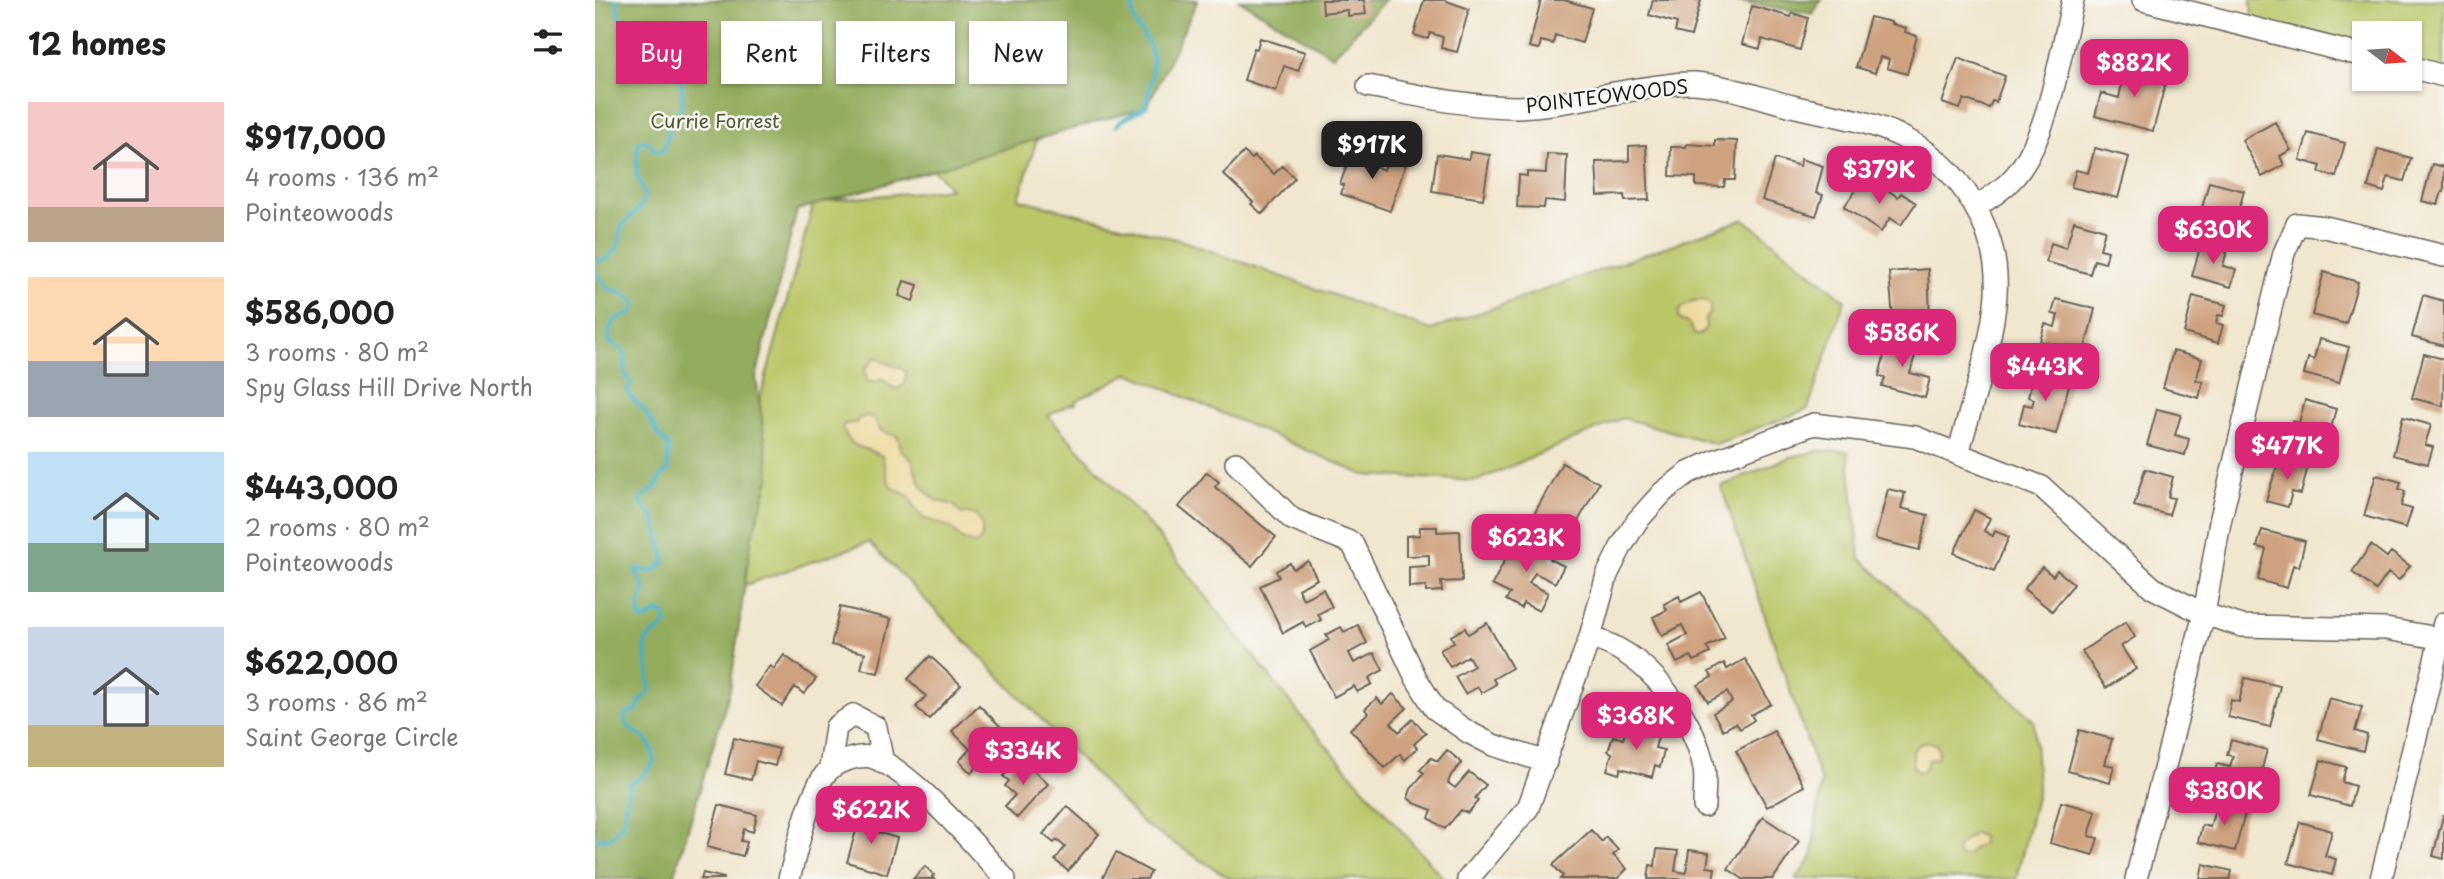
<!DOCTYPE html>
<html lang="en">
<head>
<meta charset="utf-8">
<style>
  :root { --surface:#fff; --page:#f2f2f2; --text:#222; --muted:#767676; --accent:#db2777 }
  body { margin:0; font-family:"Playpen Sans",sans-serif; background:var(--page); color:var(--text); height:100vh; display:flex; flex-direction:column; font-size:26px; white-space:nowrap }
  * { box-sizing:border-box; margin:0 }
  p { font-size:23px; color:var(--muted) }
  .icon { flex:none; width:38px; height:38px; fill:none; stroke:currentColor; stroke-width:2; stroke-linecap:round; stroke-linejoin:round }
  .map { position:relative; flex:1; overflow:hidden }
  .panel { display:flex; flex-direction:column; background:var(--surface); width:595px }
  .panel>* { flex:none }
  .guide { position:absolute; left:21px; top:21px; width:665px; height:63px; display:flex; gap:14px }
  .needle { width:46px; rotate:107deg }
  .controls { position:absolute; left:1757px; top:21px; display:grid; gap:14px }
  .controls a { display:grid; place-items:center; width:70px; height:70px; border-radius:0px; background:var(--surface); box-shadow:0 2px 5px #0004; font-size:35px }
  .price { position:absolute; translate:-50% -60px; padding:0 16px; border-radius:14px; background:var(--accent); color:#fff; font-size:23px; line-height:46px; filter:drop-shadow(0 2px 4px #0008) }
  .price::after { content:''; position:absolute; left:50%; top:42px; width:21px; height:16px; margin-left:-10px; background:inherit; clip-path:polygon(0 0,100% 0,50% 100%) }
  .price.selected { background:#222; color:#fff }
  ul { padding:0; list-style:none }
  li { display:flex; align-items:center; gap:21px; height:175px; padding:0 28px }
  li span { display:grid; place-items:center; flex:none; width:196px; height:140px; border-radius:0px; color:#555 }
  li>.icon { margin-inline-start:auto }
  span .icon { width:84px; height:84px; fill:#fffc; stroke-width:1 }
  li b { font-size:30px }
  h2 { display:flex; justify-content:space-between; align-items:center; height:84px; padding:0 28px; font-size:30px }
  .pill { padding:0 24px; border-radius:0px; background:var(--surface); box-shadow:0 2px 5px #0004; font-size:24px; line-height:63px }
  .pill.selected { background:var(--accent); color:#fff }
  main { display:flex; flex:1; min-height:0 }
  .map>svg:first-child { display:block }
  .green { fill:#bac668; stroke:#6b7142; stroke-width:2 }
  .forest { fill:#93ab5c; stroke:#58643c; stroke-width:2 }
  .sand { fill:#eeda9e; stroke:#857b5d; stroke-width:2 }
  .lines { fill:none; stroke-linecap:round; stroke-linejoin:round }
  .stream { stroke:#41afbf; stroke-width:4.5 }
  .building { fill:#cfa27f }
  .minor-casing { stroke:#67635a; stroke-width:24 }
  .minor { stroke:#fff; stroke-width:21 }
  .labels { text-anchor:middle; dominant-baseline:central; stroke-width:5; stroke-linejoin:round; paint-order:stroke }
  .street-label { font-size:19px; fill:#1c1c1c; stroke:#f6f6f2 }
  .park-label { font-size:19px; fill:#535837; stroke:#f6f6f2 }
</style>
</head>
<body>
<main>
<section class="panel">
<h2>12 homes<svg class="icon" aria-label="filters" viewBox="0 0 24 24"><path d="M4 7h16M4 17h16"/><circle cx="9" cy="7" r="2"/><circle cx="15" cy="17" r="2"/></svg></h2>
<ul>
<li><span style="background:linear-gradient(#f6c9c9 75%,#b9a48a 0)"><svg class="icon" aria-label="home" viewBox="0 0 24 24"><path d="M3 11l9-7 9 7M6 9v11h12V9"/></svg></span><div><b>$917,000</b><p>4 rooms · 136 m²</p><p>Pointeowoods</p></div></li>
<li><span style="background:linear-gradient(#ffd9b3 60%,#9aa5b1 0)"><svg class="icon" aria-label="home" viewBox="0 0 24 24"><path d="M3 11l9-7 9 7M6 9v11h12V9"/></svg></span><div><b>$586,000</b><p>3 rooms · 80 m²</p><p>Spy Glass Hill Drive North</p></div></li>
<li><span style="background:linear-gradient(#bfe0f5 65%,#7fa58c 0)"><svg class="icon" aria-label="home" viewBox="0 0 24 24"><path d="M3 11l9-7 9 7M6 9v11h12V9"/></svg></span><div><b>$443,000</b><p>2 rooms · 80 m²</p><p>Pointeowoods</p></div></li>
<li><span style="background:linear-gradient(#c9d6e8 70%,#c2b280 0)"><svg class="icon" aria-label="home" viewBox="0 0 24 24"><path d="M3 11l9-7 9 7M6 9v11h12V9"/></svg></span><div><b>$622,000</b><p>3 rooms · 86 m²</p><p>Saint George Circle</p></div></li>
</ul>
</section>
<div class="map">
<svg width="1849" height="879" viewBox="0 0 1849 879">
  <rect width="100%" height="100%" fill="#f6f6f2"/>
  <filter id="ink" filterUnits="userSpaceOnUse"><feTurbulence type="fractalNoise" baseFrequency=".0143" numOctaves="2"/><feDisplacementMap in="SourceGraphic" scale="14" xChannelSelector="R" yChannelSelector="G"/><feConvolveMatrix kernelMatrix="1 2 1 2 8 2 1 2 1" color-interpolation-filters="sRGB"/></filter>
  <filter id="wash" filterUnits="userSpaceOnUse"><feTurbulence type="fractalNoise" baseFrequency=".00686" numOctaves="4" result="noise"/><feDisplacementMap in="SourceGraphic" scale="28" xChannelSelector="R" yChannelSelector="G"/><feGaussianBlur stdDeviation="1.57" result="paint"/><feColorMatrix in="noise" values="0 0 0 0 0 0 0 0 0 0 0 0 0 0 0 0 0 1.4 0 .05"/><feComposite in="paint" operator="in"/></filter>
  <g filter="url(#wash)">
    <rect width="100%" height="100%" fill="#f1e6ce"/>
    <path class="green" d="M1656,0H1849V74L1815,65V33H1769V54L1657,25Z
      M446,134L441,142L424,199L585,240L836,330L1149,219L1250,300L1213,409L1121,444L1028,418L882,481L769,475L534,373L480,401L481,404L473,405L453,416L555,526L715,727L849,879H636L548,824L274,542L110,599L219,202L355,189L343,174L335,168Z
      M1223,451H1253L1265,558L1439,721L1443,789L1421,879H1201L1217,857L1226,782L1126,486L1195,457Z"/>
    <path class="forest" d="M0,0H603L552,107L202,210L161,378L175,476L156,540L135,690L78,879H0Z
      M644,0H790L738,56Z
      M1134,0H1226L1218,14Z"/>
    <path class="sand" d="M1109,300L1115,305V312L1110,319L1111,328L1104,335H1100L1094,324L1084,319C1081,305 1097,300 1109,300Z
      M281,357L295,365L305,367L311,372L310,383L304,389L297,387L287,379L278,383L271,380L270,369Z
      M272,416L277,417C291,438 282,428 303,437L306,450L317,460L324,481L333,494L343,501L359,505L366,514C384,510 390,525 386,539L381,544L367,540L355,527L328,518L321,510L315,497L295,486L287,456C267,444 261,454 247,429L249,424L261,423L264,418Z
      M1332,741L1341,744L1344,751L1342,758L1333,760L1330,769L1324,773L1318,767V751L1323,745Z
      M1379,833L1387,837L1386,845L1377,849L1372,856H1365L1362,853V847Z"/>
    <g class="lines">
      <path class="stream" d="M521,126L526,121L550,107C554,89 561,69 556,51C552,32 532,26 539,0
        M0,262L13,258L22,248L27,226L45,207L49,199V193L41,172L43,143L48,141L54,143L60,151H68L74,129L88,102L85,75L77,62L44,48L37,40L25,18L21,0
        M0,272L13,289L23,291L40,301L38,312C22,318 12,320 14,343L23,346L30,355V373L36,384L32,390L34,395L50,411L64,436L73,445V471L66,476L61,487L45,499L49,508L59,517L70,561L58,572L46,569L40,570L50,589L44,605L45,619L50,620L62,612L69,614L72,622C67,632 55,633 50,643L55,691L45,701L42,710L31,714L29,719C36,738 58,730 59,762L46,778L34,784L28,824L14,839L0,838"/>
    </g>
    <g id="blocks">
      <path class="building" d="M727,0H769L771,14L753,16V10L728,13Z
        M829,0H849L874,9L862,52L846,48L848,37L835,33L833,39L819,35Z
        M946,0H969L997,8L987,43L960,35L958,44L946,41L944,49L934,47Z
        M1058,0H1106L1096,36L1080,32L1082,23L1054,15Z
        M1157,6L1196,17L1197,13L1213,18L1205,50L1167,39L1165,49L1147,44Z
        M1275,17L1296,22V24L1311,28L1310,32L1322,36L1312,74L1292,68L1294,59L1285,57L1280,73L1261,67Z
        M665,38L710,52L703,71L689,66L681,91L649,80L659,48L662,49Z
        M1363,58L1410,76L1401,102L1397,101L1394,108L1369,99L1365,109L1347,103Z
        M1531,63L1562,70L1559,82L1570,85L1558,131L1500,116L1506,93L1524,98Z
        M1680,122L1696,150L1685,156L1689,165L1667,177L1647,140Z
        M1713,133L1750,143L1741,177L1724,172L1726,166L1705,160Z
        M1120,140L1142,141L1140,180H1130L1129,187L1101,186V177L1075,176L1076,147H1091L1092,144L1120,146Z
        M1051,145L1054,200L1030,201L1029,195L1003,196L1001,162L1034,161V146Z
        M1500,148L1534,157L1523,198L1476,187L1481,170L1493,173Z
        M1783,149L1816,158L1809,181L1793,177L1789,192L1773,187Z
        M649,152L657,159L659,156L679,174L687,166L700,178L667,214L656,204L658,202L628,174Z
        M875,152L895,155L888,199L837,191L842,154L874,159Z
        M756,154L781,162L779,166L789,170L794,157L811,163L795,211L746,194L749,185L745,184Z
        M952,154L972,155L970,202L950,200L949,208L922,207L924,175L932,176V172L951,173Z
        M1180,159L1205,166L1206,159L1228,166L1221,193L1228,195L1221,216L1167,200Z
        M1837,164L1849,167V192L1847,191L1843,205L1827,201Z
        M1267,181L1280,189L1283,184L1303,197L1306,193L1321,203L1306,225L1295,218L1286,232L1249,207Z
        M1614,182L1649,191L1639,228L1604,219Z
        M1479,221L1510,230L1505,249L1513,251L1510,263L1499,260L1495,274L1451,262L1456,243L1471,248Z
        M1606,244L1632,251L1628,266L1641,269L1636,287L1597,276Z
        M1333,269L1335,316L1298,320L1294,272Z
        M1729,272L1763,282L1751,324L1717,315Z
        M309,281L323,285L318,301L304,296Z
        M1828,295L1849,301V346L1817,337Z
        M1598,296L1631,305L1628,316L1623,315L1621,323L1628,325L1623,343L1589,333Z
        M1461,299L1500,309L1489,353L1445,341L1450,324L1460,327L1463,315L1457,314Z
        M1294,337L1323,345L1315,373L1335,378L1330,398L1287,386L1290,378L1284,376Z
        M1724,339L1754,347L1744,383L1709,374L1713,358L1719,360Z
        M1578,351L1607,359L1601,380L1608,382L1604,398L1568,388Z
        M1829,354L1849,359L1848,406L1817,398Z
        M1445,373L1475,381L1461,434L1424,424L1429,404L1437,406L1439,399L1433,397L1438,377L1444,378Z
        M1710,400L1741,409L1730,448L1693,438L1697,421L1704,423Z
        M1562,409L1586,415L1580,435L1594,439L1590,455L1552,445Z
        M1808,417L1836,425L1830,445L1838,447L1833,464L1798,455Z
        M1684,459L1713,466L1706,494L1697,492L1693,507L1671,501Z
        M967,463L1004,483L974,538L937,518Z
        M1550,469L1578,477L1573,497L1579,498L1574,515L1539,506Z
        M612,472L624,482L620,487L681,537L657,566L584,507Z
        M1781,475L1806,482L1804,489L1810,491L1806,506L1817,509L1811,528L1769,516Z
        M1293,489L1310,493L1306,508L1333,515L1324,550L1280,539Z
        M1379,510L1395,518L1389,531L1398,536L1400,531L1414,537L1399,571L1359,553Z
        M825,527H842V532L865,531L867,581L846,582L847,591L831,592V586L814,587V567L834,566V555L811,556V536L825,535Z
        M1667,530L1710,541L1704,567L1698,565L1692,588L1663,580L1671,549L1662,547Z
        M921,538L941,549L943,545L958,552L955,559L969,566L960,583L940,573L934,583L953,593L944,611L928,603L926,608L911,600L915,594L897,585Z
        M1776,545L1792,557L1796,552L1815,566L1804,580L1793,573L1781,590L1757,572Z
        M713,561L722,579L703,589L708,599L728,589L737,607L723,614L726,620L711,628L708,622L688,633L665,586L684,577L681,571L695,563L698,569Z
        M1447,567L1458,576L1462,570L1479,584L1457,611L1429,589Z
        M1106,592L1130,638L1111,647L1115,653L1099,661L1096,656L1082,663L1073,645L1092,635L1087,625L1067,636L1058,617L1072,610L1069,604L1084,596L1086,602Z
        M245,607L296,619L283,673L266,669L270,653L236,645Z
        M1531,622L1540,637L1526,646L1541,669L1511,688L1487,651Z
        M892,623L917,668L898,679L901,684L886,693L883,687L870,694L860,677L879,666L873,656L855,667L845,650L859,642L856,636L870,628L873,634Z
        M763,625L772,643L754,653L759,663L779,653L788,670L774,678L777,684L762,692L759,686L739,697L715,651L734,640L731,635L746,627L749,632Z
        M189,655L221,679L209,694L200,687L187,706L160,686L175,666L179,669Z
        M335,656L366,685L334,719L321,707L331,696L313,679Z
        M1150,659L1176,704L1156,715L1159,720L1145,729L1141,723L1128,730L1118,713L1137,702L1132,692L1113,702L1103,685L1117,677L1114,672L1129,663L1132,669Z
        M1650,678L1685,686L1675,727L1633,717L1636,700L1644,702Z
        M798,694L812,708L796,723L804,732L818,719L831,733L819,744L822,748L810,760L805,754L790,768L755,729L773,713L770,709L782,698L787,704Z
        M1734,698L1767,707L1760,731L1772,735L1768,751L1723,739Z
        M384,705L414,735L376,773L364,761L375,749L357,731Z
        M1048,725L1065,730L1060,748L1069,750L1065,767L1060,765L1057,777L1026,768L1024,774L1012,770L1017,753L1013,751L1018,736L1028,739L1032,727L1046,731Z
        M1484,730L1517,739L1510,764L1519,766L1515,783L1473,771Z
        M1179,731L1209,786L1172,807L1141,751Z
        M139,738L184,749L180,766L161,761L156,780L130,774Z
        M1636,740L1672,750L1661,791L1618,779L1622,764L1635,767L1638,756L1632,755Z
        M852,750L867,763L856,775L853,783L860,788L874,772L891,785L880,798L883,801L873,813L866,810L850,829L834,818L837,810L819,803L813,798L816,789L829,773L825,770L836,758L843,761Z
        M425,758L453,784L422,818L410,806L420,795L410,786L414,781L408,776Z
        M1726,760L1751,767L1747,782L1760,786L1755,806L1716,795Z
        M1466,802L1501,811L1494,836L1503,838L1498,855L1455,843Z
        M1622,802L1651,809L1640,851L1603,842L1607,825L1615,827Z
        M124,805L162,815L158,832L149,829L146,841L152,842L148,856L112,847Z
        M472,806L504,834L473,871L460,860L470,847L462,840L459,843L448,834Z
        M267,810L283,815L278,831L302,838L292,874L252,862Z
        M1848,816H1849V859L1838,856Z
        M1168,817L1204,841L1178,879H1148L1133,869Z
        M1705,822L1737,831L1730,856L1741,859L1737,875L1693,863Z
        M996,830L1007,842L1011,837L1023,850L1018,855L1032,869L1022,879H965L968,876L958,865Z
        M1062,849L1083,851L1080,871L1091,873L1094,850L1114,853L1112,867L1120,868L1118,879H1053L1055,865L1060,866Z
        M521,853L556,872L552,879H507Z
        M1608,864L1637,871L1635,879H1605Z
        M330,866L339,875L337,877L339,879H318Z
        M108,873L129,878V879H106Z"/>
    </g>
  </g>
  <g filter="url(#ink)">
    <use href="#blocks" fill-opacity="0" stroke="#67635a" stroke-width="2"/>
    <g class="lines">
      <defs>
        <path id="minor" d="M1548,0L1769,56
          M1815,67L1849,76
          M773,86C821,95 871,107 920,107C965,106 1007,94 1051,88C1066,86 1083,82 1099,83C1132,85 1165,98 1197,106C1234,115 1275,120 1309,138C1365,167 1405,229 1401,294C1398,343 1376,405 1363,454
          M1382,206C1396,197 1409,189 1420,176C1454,136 1466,51 1478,0
          M641,463L697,519L757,543L821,678L840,709L873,732L898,745L951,762
          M995,637C1005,641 1016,644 1025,650C1063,671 1101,725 1109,768C1111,779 1109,794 1109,806
          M235,768L241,727L258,715L281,727L288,763
          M194,879C201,853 215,786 235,769C243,761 265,755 276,757C312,766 384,849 410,879
          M873,879L933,808L995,637L1012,575L1026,547L1042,521L1068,492L1093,473L1121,460L1219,424L1320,437L1447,487L1558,588L1609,614L1647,626L1791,629L1849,639
          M1541,879L1609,614L1625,522L1689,253L1702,224L1730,227L1849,256
          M1786,879L1849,623"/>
      </defs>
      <use href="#minor" class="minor-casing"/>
      <use href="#minor" class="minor"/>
    </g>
  </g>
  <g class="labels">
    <g class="street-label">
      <text transform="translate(1012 95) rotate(-7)">POINTEOWOODS</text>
    </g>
    <g class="park-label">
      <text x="120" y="120">Currie Forrest</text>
    </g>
  </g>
</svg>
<div class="controls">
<a><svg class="needle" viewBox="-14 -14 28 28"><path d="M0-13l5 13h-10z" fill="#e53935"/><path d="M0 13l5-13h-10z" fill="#767676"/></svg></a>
</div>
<b class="price" style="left:1539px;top:99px">$882K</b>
<b class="price selected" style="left:777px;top:181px">$917K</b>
<b class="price" style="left:1284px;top:206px">$379K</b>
<b class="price" style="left:1618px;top:266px">$630K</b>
<b class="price" style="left:1307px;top:369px">$586K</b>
<b class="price" style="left:1450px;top:403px">$443K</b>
<b class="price" style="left:1692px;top:482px">$477K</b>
<b class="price" style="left:931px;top:574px">$623K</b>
<b class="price" style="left:1041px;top:752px">$368K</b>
<b class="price" style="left:428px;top:787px">$334K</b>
<b class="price" style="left:1629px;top:827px">$380K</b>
<b class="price" style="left:276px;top:846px">$622K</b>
<div class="guide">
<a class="pill selected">Buy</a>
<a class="pill">Rent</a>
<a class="pill">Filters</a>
<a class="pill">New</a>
</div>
</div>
</main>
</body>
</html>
